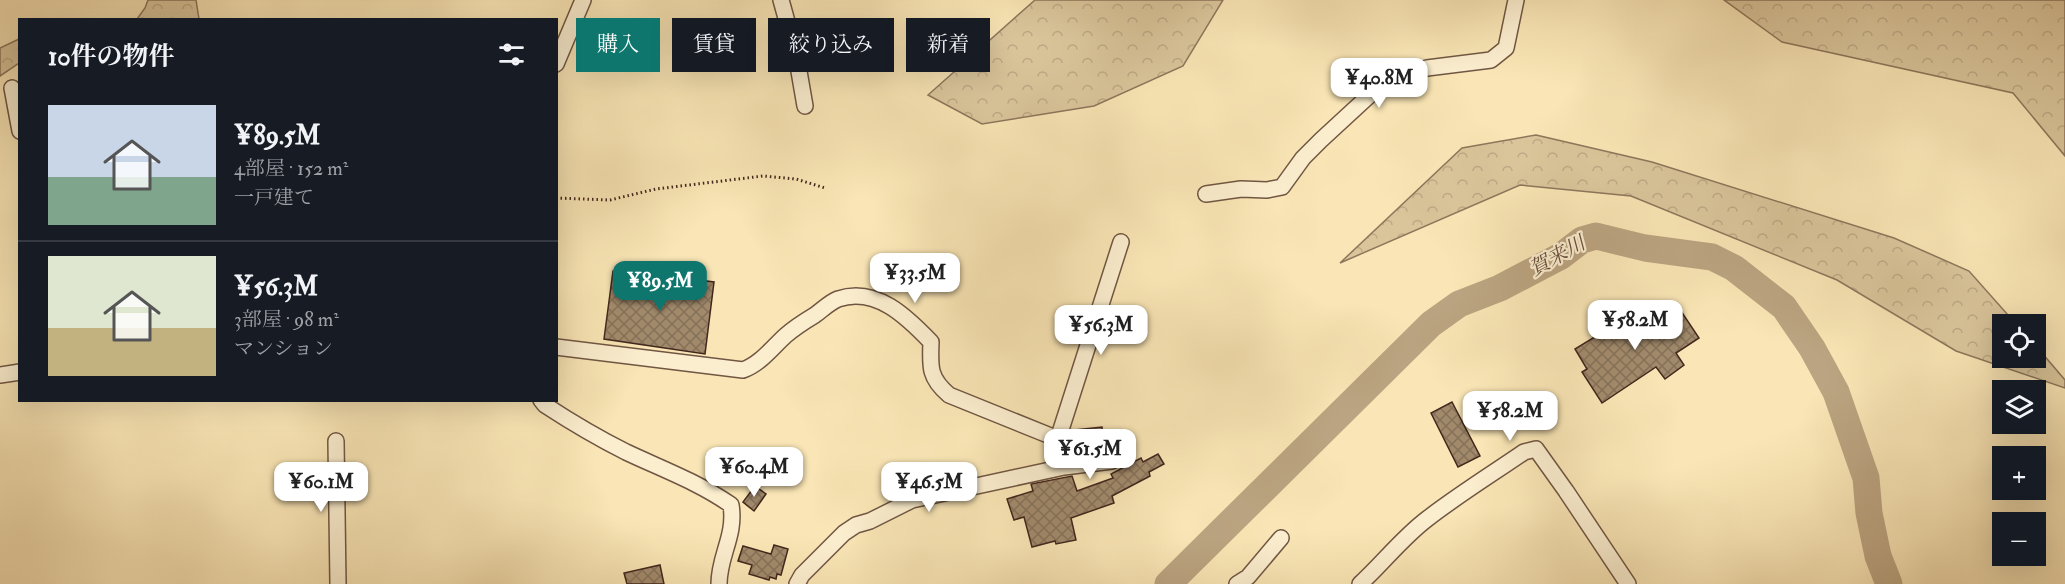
<!DOCTYPE html>
<html lang="ja">
<head>
<meta charset="utf-8">
<style>
  :root { --surface:#171b24; --page:#20242c; --text:#f1f3f6; --muted:#9ea1a6; --line:#363941; --accent:#0f766e }
  body { margin:0; font-family:"IM FELL Double Pica","Noto Serif JP",serif; background:var(--page); color:var(--text); height:100vh; display:flex; flex-direction:column; font-size:22px; white-space:nowrap }
  * { box-sizing:border-box; margin:0 }
  p { font-size:20px; color:var(--muted) }
  .icon { flex:none; width:33px; height:33px; fill:none; stroke:currentColor; stroke-width:2; stroke-linecap:round; stroke-linejoin:round }
  .map { position:relative; flex:1; overflow:hidden }
  .panel { position:absolute; left:18px; top:18px; width:540px; height:384px; display:flex; flex-direction:column; background:var(--surface); border-radius:0px; box-shadow:0 6px 24px #0002 }
  .panel>* { flex:none }
  .top-card { position:absolute; left:576px; top:18px; width:570px; height:54px; display:flex; gap:12px }
  .tools { position:absolute; left:1992px; top:314px; display:grid; gap:12px }
  .tools a { display:grid; place-items:center; width:54px; height:54px; border-radius:0px; background:var(--surface); box-shadow:0 6px 24px #0002; font-size:30px }
  .price { position:absolute; translate:-50% -51px; padding:0 14px; border-radius:12px; background:#fff; color:#222; font-size:20px; line-height:39px; filter:drop-shadow(0 2px 3px #0008) }
  .price::after { content:''; position:absolute; left:50%; top:36px; width:18px; height:14px; margin-left:-9px; background:inherit; clip-path:polygon(0 0,100% 0,50% 100%) }
  .price.selected { background:var(--accent); color:#fff }
  ul { padding:0; list-style:none }
  li { display:flex; align-items:center; gap:18px; height:150px; padding:0 30px }
  li+li { border-top:2px solid var(--line) }
  li span { display:grid; place-items:center; flex:none; width:168px; height:120px; border-radius:0px; color:#555 }
  li>.icon { margin-inline-start:auto }
  span .icon { width:72px; height:72px; fill:#fffc; stroke-width:1 }
  li b { font-size:26px }
  h2 { display:flex; justify-content:space-between; align-items:center; height:72px; padding:0 30px; font-size:26px }
  .chip { padding:0 21px; border-radius:0px; background:var(--surface); box-shadow:0 6px 24px #0002; font-size:21px; line-height:54px }
  .chip.selected { background:var(--accent); color:#fff }
  .map>svg:first-child { display:block }
  .forest { fill:url(#forest-crowns); stroke:#8e765c; stroke-width:1.5 }
  .lines { fill:none; stroke-linecap:round; stroke-linejoin:round }
  .river { stroke:#bba481; stroke-width:27 }
  .building { fill:url(#building-cross-hatch); stroke:#42271d; stroke-width:1.5 }
  .minor-casing { stroke:#705643; stroke-width:18 }
  .path { stroke:#42271d; stroke-width:3; stroke-dasharray:1.5 3; stroke-linecap:butt }
  .minor { stroke:#fbeecf; stroke-width:15 }
  .labels { text-anchor:middle; dominant-baseline:central; stroke-width:4.5; stroke-linejoin:round; paint-order:stroke }
  .water-label { font-size:20px; font-style:italic; fill:#664c3b; stroke:#fbeecf }
</style>
</head>
<body>
<div class="map">
<svg width="2065" height="584" viewBox="0 0 2065 584">
  <defs>
    <pattern id="forest-crowns" width="20" height="18" patternUnits="userSpaceOnUse" patternTransform="scale(1.5)"><rect width="20" height="18" fill="#dac59b"/><path d="M2 6a3 3 0 1 1 6 0M12 15a3 3 0 1 1 6 0" fill="none" stroke="#bca985"/></pattern>
    <pattern id="building-cross-hatch" width="8" height="8" patternUnits="userSpaceOnUse" patternTransform="scale(1.5)"><rect width="8" height="8" fill="#a18a6c"/><path d="M0 0l8 8M0 8l8-8" fill="none" stroke="#857158"/></pattern>
  </defs>
  <rect width="100%" height="100%" fill="#f9e5b5"/>
  <filter id="stains"><feTurbulence type="fractalNoise" baseFrequency=".00333" numOctaves="4"/><feColorMatrix values="0 0 0 0 .2 0 0 0 0 .09 0 0 0 0 .02 0 0 0 .5 -.17"/></filter>
  <radialGradient id="worn" r=".72"><stop offset=".6" stop-color="#630" stop-opacity="0"/><stop offset="1" stop-color="#630" stop-opacity=".3"/></radialGradient>
  <path class="forest" d="M148,0H196L199,19H137L145,8Z
    M1035,0H1223L1183,66L1094,106L982,124L928,95Z
    M1724,0H2065V156L2013,93L1782,42Z
    M19,39V63L0,76V48Z
    M1536,135L1652,162L1894,238L1969,271L2016,324H2002V357H2036V346L2065,380V388L1956,351L1837,280L1631,196L1520,185L1340,263L1462,148Z"/>
  <g class="lines">
    <path class="river" d="M1168,584L1431,324L1459,304L1500,288L1561,256L1582,240L1596,236L1645,248L1712,257L1734,268L1784,307L1812,348L1836,392L1866,478L1869,513L1878,556L1889,584"/>
  </g>
  <path class="building" d="M613,271L650,276V274L714,282L705,354L604,339Z
    M1645,306L1656,323L1679,308L1699,338L1676,353L1684,365L1665,379L1656,367L1602,403L1582,372L1587,369L1575,349Z
    M1452,402L1480,456L1458,467L1431,413Z
    M1102,427L1104,445L1077,448L1075,430Z
    M1158,454L1164,464L1149,472L1150,476L1112,496L1114,503L1071,518L1076,540L1056,544L1055,541L1032,547L1024,517L1014,520L1007,499L1033,491L1031,484L1072,476L1077,491L1113,478L1111,474L1141,458L1143,462Z
    M755,486L766,494L754,511L743,502Z
    M774,545L788,549L781,575L777,574L776,579L770,577L769,580L749,574L752,565L738,561L743,546L771,554Z
    M660,565L664,584H627L624,573Z"/>
  <g class="lines">
    <defs>
      <path id="minor" d="M781,0L796,54L805,106
        M556,64L583,0
        M12,88L20,131
        M1206,194L1241,189L1267,190L1282,187L1303,158L1321,140L1385,81L1427,68L1491,60L1506,48L1516,0
        M556,347L743,370C760,364 772,348 785,336C794,328 805,321 815,315C822,310 830,302 838,299C876,286 907,317 931,342C930,367 929,378 949,395L1058,439
        M0,375L20,372
        M541,400L545,405C571,422 598,438 626,452C662,469 698,482 731,505C736,536 719,555 719,584
        M336,441L338,584
        M1064,467L1063,451L1058,439L1121,242
        M797,584L802,575L844,533L856,525L870,521L912,500L1064,467L1112,461
        M1237,584L1248,577L1281,538
        M1360,584C1383,563 1402,538 1427,519C1458,495 1492,474 1524,452L1536,449L1566,491L1628,584"/>
    </defs>
    <use href="#minor" class="minor-casing"/>
    <path class="path" d="M556,198L610,200L656,189L763,176L796,179L825,188"/>
    <use href="#minor" class="minor"/>
  </g>
  <g class="labels">
    <g class="water-label">
      <text transform="translate(1557 256) rotate(-29)">賀来川</text>
    </g>
  </g>
  <rect width="100%" height="100%" filter="url(#stains)"/>
  <rect width="100%" height="100%" fill="url(#worn)"/>
</svg>
<div class="tools">
<a><svg class="icon" aria-label="locate" viewBox="0 0 24 24"><circle cx="12" cy="12" r="6"/><path d="M12 2v4M12 18v4M2 12h4M18 12h4"/></svg></a>
<a><svg class="icon" aria-label="layers" viewBox="0 0 24 24"><path d="M12 4l9 5-9 5-9-5zM3 14l9 5 9-5"/></svg></a>
<a>+</a>
<a>−</a>
</div>
<b class="price" style="left:1379px;top:109px">¥40.8M</b>
<b class="price" style="left:915px;top:304px">¥33.5M</b>
<b class="price selected" style="left:660px;top:312px">¥89.5M</b>
<b class="price" style="left:1635px;top:351px">¥58.2M</b>
<b class="price" style="left:1101px;top:356px">¥56.3M</b>
<b class="price" style="left:1510px;top:442px">¥58.2M</b>
<b class="price" style="left:1090px;top:480px">¥61.5M</b>
<b class="price" style="left:754px;top:498px">¥60.4M</b>
<b class="price" style="left:321px;top:513px">¥60.1M</b>
<b class="price" style="left:929px;top:513px">¥46.5M</b>
<div class="top-card">
<a class="chip selected">購入</a>
<a class="chip">賃貸</a>
<a class="chip">絞り込み</a>
<a class="chip">新着</a>
</div>
<section class="panel">
<h2>10件の物件<svg class="icon" aria-label="filters" viewBox="0 0 24 24"><path d="M4 7h16M4 17h16"/><circle cx="9" cy="7" r="2"/><circle cx="15" cy="17" r="2"/></svg></h2>
<ul>
<li><span style="background:linear-gradient(#c9d6e8 60%,#7fa58c 0)"><svg class="icon" aria-label="home" viewBox="0 0 24 24"><path d="M3 11l9-7 9 7M6 9v11h12V9"/></svg></span><div><b>¥89.5M</b><p>4部屋 · 152 m²</p><p>一戸建て</p></div></li>
<li><span style="background:linear-gradient(#dfe7d0 60%,#c2b280 0)"><svg class="icon" aria-label="home" viewBox="0 0 24 24"><path d="M3 11l9-7 9 7M6 9v11h12V9"/></svg></span><div><b>¥56.3M</b><p>3部屋 · 98 m²</p><p>マンション</p></div></li>
</ul>
</section>
</div>
</body>
</html>
